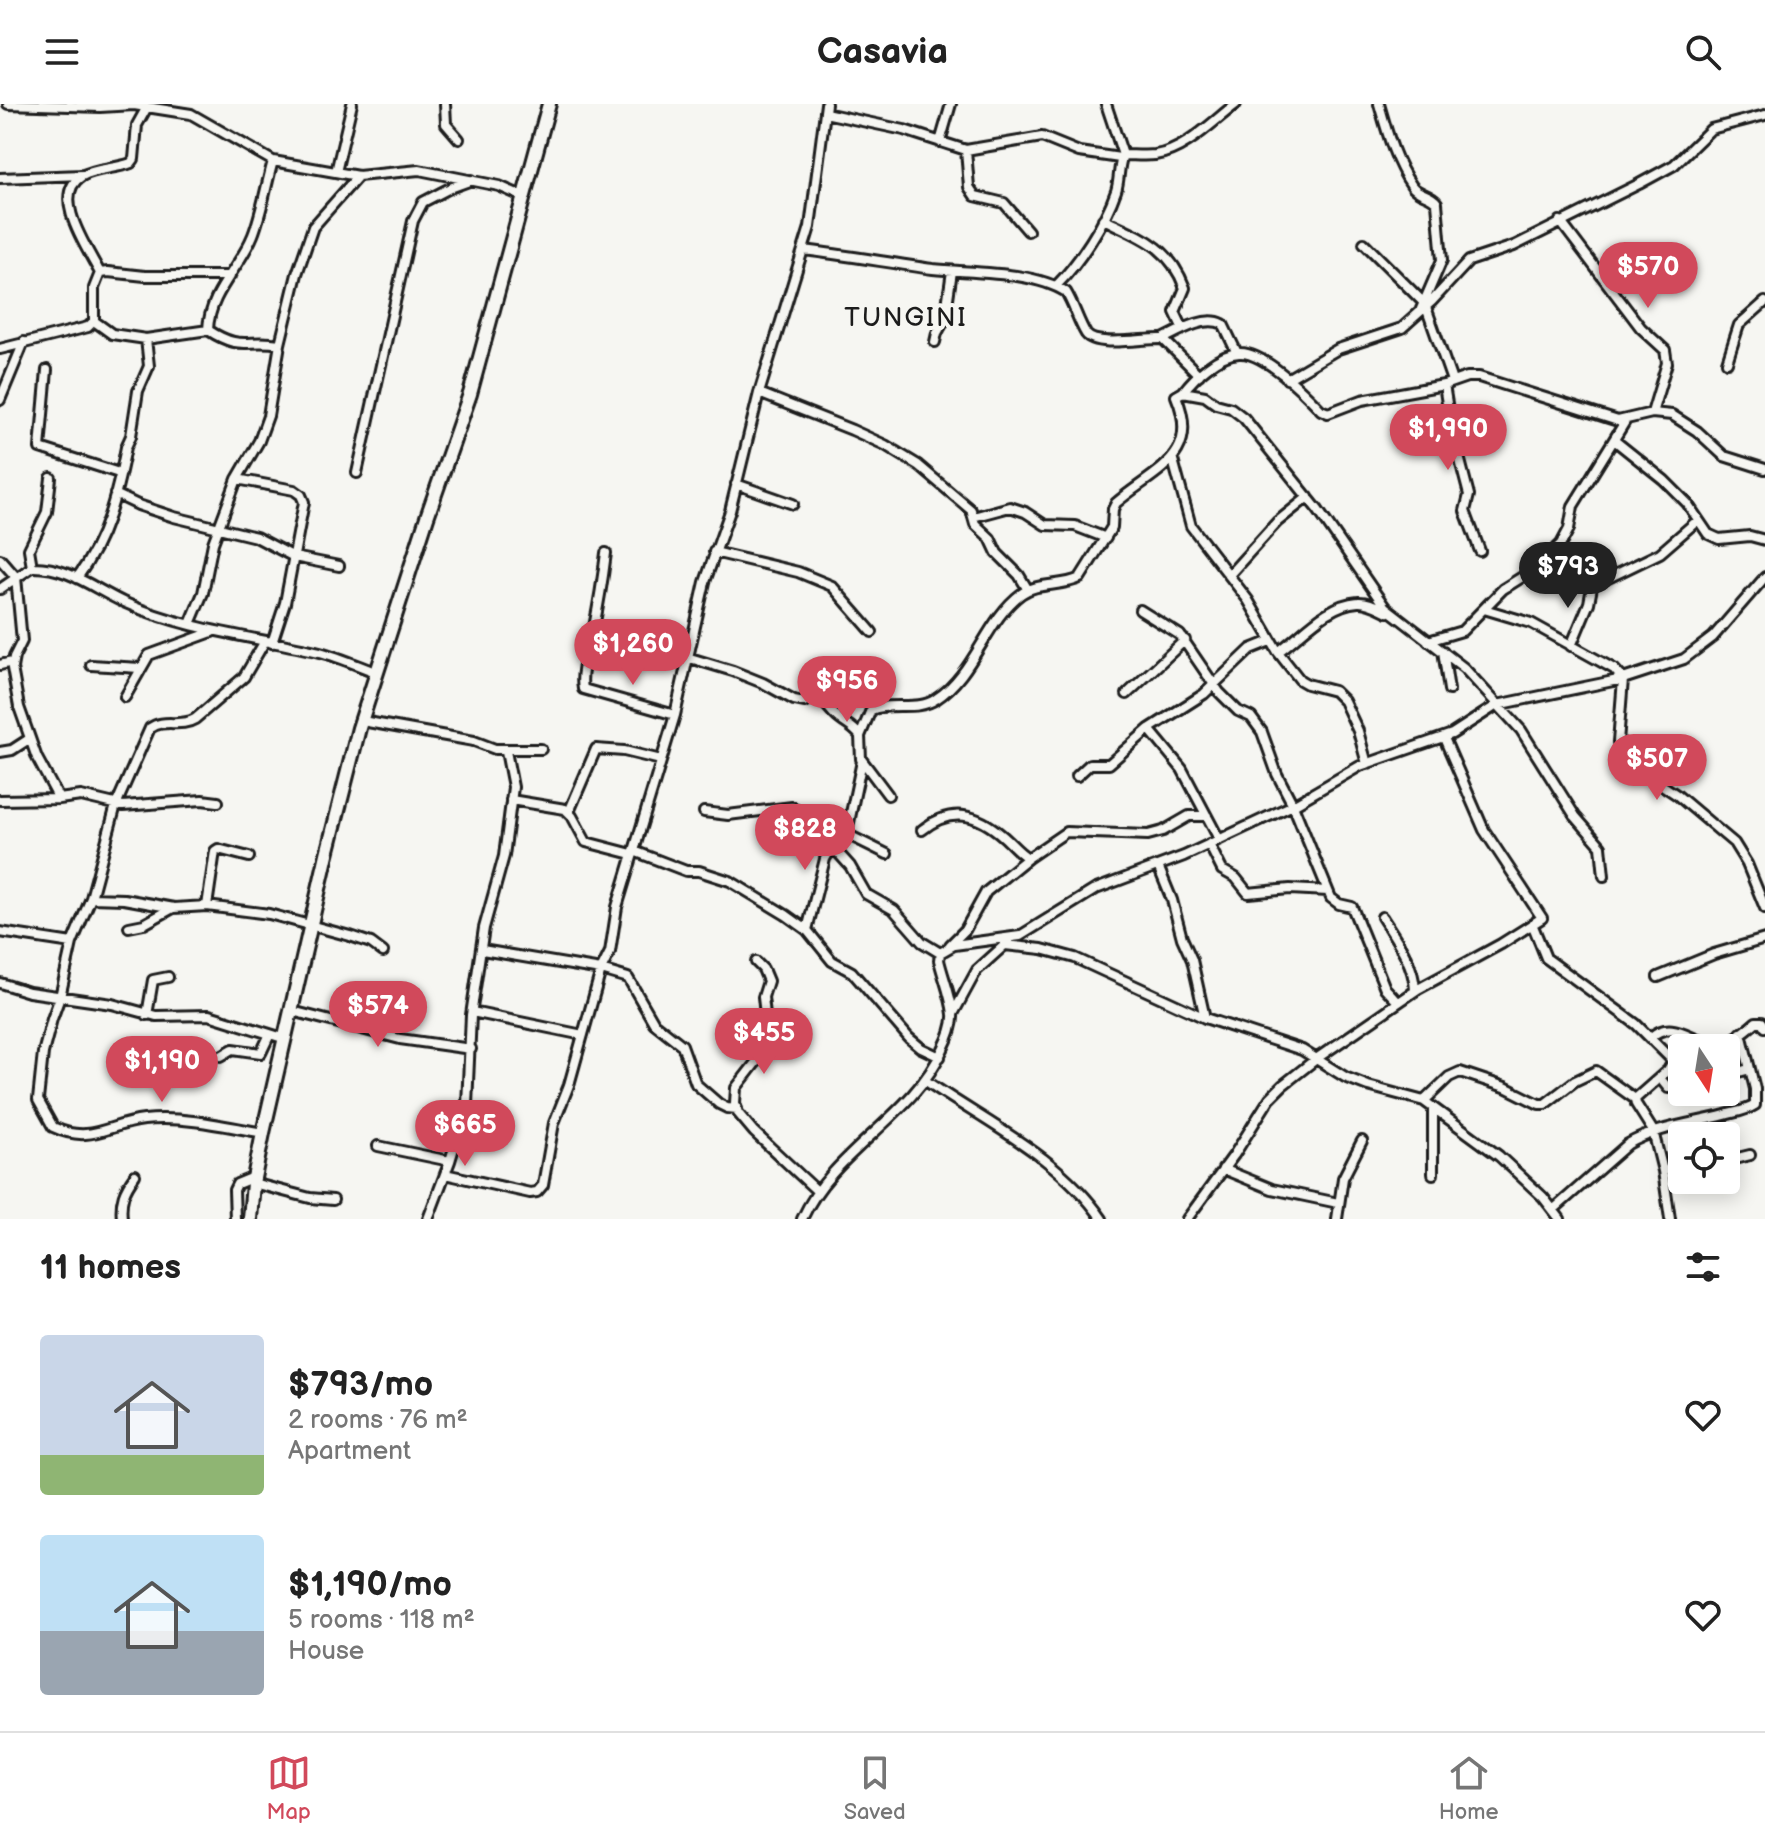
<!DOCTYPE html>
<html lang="en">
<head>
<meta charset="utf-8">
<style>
  :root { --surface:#fff; --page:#f2f2f2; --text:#222; --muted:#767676; --line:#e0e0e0; --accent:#d1495b }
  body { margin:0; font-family:"Balsamiq Sans",sans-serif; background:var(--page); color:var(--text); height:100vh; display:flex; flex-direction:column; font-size:30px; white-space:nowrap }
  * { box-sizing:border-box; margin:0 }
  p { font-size:26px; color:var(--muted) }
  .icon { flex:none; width:44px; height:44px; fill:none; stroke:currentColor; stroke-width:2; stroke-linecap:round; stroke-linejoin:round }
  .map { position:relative; height:1115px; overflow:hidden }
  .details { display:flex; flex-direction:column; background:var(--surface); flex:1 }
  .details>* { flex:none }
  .needle { width:52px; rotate:168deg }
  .controls { position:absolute; left:1668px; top:930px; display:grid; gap:16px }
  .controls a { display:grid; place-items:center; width:72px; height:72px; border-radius:8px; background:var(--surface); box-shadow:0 4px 20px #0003; font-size:40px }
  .price { position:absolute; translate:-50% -68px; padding:0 18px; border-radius:28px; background:var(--accent); color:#fff; font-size:26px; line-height:52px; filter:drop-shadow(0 2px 4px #0008) }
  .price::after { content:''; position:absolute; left:50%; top:48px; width:24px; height:18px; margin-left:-12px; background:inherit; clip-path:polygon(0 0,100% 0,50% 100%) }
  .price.selected { background:#222; color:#fff }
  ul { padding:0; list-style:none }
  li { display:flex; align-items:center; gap:24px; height:200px; padding:0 40px }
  li span { display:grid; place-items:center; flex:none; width:224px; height:160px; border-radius:8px; color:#555 }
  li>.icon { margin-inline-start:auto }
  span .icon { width:96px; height:96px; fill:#fffc; stroke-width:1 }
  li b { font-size:34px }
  h2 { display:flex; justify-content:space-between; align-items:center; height:96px; padding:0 40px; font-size:34px }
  header { display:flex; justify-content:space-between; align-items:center; height:104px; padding:0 40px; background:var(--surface); font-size:36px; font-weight:700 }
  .menu { display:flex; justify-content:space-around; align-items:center; height:112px; border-top:2px solid var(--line); background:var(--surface); font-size:22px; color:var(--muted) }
  .menu a { display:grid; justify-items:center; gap:4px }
  .menu .selected { color:var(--accent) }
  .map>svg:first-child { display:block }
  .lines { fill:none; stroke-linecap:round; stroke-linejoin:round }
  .street-casing { stroke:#1c1c1c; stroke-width:14 }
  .primary-casing { stroke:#1c1c1c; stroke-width:18 }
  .street { stroke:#f6f6f2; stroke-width:8 }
  .primary { stroke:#f6f6f2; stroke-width:12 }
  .labels { text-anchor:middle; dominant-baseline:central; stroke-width:8; stroke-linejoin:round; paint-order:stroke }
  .quarter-label { font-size:26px; letter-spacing:2px; fill:#1c1c1c; stroke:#f6f6f2 }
</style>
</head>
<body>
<header><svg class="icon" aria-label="menu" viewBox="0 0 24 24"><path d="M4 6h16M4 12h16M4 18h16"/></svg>Casavia<svg class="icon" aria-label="search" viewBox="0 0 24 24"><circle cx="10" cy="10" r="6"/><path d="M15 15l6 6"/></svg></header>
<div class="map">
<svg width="1765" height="1115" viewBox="0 0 1765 1115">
  <rect width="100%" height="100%" fill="#f6f6f2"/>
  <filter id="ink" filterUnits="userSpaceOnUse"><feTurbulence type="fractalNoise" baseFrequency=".0125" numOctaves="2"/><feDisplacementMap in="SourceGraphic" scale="16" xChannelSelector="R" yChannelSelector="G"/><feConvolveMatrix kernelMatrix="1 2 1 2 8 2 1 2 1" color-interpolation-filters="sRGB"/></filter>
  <g filter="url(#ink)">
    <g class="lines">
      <defs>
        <path id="street" d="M8,0L100,3L134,1L191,10L273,57L358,72L419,66L499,82L524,93
          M445,0L446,20L459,35
          M1106,0L1123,51
          M1379,0C1387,28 1395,58 1412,82C1418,91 1431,90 1437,99L1442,156L1421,205
          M825,9L904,26L966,46L1042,33L1079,48L1120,54
          M940,38L951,0
          M966,46L969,83L975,92L1004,99L1028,127
          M336,68L352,0
          M0,74L83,71
          M1103,115C1141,133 1169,141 1185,184L1175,208L1183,225
          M1560,117L1641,224L1665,246L1667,259L1652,309
          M1364,139L1424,199
          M803,146C847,151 889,159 933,165C972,169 1034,167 1066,188C1074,201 1078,217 1086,230C1096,244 1145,234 1163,235L1199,271
          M100,169C89,147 49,91 82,72C95,64 116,65 131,59L134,55L137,21L147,3
          M1056,182C1079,159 1105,119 1116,87C1120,75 1118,62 1123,51C1133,51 1145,52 1155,51C1185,47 1213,17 1236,0
          M1426,203L1452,277
          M94,217L112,230L146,235L208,226C242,248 246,234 280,240
          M208,226C209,189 240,164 253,131C262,108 266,81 273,57
          M1163,235C1179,227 1205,211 1223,220L1237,249
          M935,238L937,229L945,215L952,167
          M0,245L88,223L94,217V184L100,169L108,168L145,172H230
          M1727,258L1739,221L1765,198
          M47,266L40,344L119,369
          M1287,275L1338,245L1402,224L1432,197L1469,157L1514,142L1639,80L1674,61L1711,25L1765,11
          M1444,281L1450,318L1469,391L1465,407L1480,447
          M759,289L852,326L885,341L918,361L971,406L975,420L990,434L997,449L1019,471L1028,486
          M0,296L24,238
          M1614,336L1664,376L1687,399L1708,430L1719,435L1750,432L1765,436
          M1173,356L1191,422L1248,496L1278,548L1300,576L1307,580L1334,587L1344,597L1358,627L1367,660
          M357,369L413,117L423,98L450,84L472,76
          M237,375L294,386L301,391L304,398L285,499L272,539
          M736,380L793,400
          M115,390L138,401L174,413L256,433L294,453L339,462
          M973,413L1010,403L1025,408L1045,421L1075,422L1106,434
          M714,448L798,468L832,482L872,528
          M606,449C603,473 599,499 594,523C591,543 579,564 583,585L675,611
          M0,455L16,473L22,537L14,553L12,564L19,603L37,654L59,695
          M32,463L29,445L47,408L51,374
          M1535,465L1556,472L1598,479L1660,449L1698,416
          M1229,471L1277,418L1308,393
          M77,474C106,435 117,390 126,343L131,332L138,287L149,262L146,235
          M0,485L32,463C67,462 93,484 123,498C185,526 254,533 320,548C339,553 359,562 378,569
          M1484,505L1531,519L1614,565L1623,575L1618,638L1624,656L1677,691L1734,739L1747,760L1765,804
          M1140,506L1180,531L1219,588L1238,607L1251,613L1262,628L1277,670L1293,701L1331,794L1339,800L1352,803L1385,884L1398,898
          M190,520L203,489L213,439L237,375L259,337L268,312L280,240L297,170L313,123L358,72
          M594,525L733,567L763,579L794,596L804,598L816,593C826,598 829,606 837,613C845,620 854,623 860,632
          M1428,537L1462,527L1503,485L1535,465L1561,440L1569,425L1573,402L1626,316
          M1571,542L1589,499L1593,478
          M1443,547L1449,586
          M1278,548C1302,531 1327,500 1358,498C1368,497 1379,504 1388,508
          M0,561L12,558
          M91,561L140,564
          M1127,590L1185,536
          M125,593L149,551L212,528
          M362,617L474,637L495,645H541
          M1149,625L1182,665L1219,735
          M0,648L12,646L29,635
          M1077,672L1090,660H1109L1149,625L1204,590L1251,545L1271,537
          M888,691L861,655L860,632L871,606C891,597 917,608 936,595C974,571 986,516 1021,490C1037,478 1062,483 1080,474L1112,423L1113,405L1116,399C1154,366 1202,354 1176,292L1183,288
          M0,696L59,695L81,692L123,702L202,696L218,698
          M511,696L565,705L572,712L586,738L632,750
          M569,708L596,645L624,647L661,656
          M704,708L728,711L792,703L887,750
          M922,726C951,703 977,709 1004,733C1012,740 1019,749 1028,754L1066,728L1148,731L1163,727L1189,712H1207
          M847,728L862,657
          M1209,740L1222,766L1236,774L1248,789L1290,785L1328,787
          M832,742L850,762L866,790L894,806L922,838L940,849
          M634,747L686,767H699L730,777L786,811L807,826L832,857L852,868L909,934L921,944L940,953
          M1158,762L1172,796L1182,834L1192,856L1205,914
          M1604,772L1601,742L1575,712L1521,626L1464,564L1385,503L1318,406L1244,314L1231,304L1216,300L1205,292L1183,288C1195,272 1219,250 1239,249C1263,247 1305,289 1321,306L1328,309L1362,296L1444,281L1467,273H1479L1618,317L1652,309L1672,311L1697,327L1724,352L1765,365
          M91,794L124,795L174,804L207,802L269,810L350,832L371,839L383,848
          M207,802L215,747L218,745L249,753
          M1382,813C1396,835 1414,859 1415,886
          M1533,822L1546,854L1636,920L1670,954L1672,959L1668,966L1635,995L1636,1000L1653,1027L1663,1067L1670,1115
          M129,823L144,820L173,804
          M807,826L825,755L842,726
          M0,828L72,839
          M950,841L965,826L986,788L1028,754
          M1005,841L1042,845L1075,854L1205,914L1302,946L1345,973L1368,982L1424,997L1499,1052L1543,1093L1560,1115
          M482,846L601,866L628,874L654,919L682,941L696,980L719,1000L727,1004L737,1005
          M756,858L763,865L768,877L763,893L768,938L767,944L736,984L735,999L738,1009L754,1028L817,1087
          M1658,873L1714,850L1765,835
          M0,879L29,888L112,900L156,912L209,911L286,935
          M292,907L400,935L471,945
          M472,908L583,931
          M953,910L977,866L1008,838
          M147,911L153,876L168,873
          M1651,933C1676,911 1697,945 1724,939C1735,936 1747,926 1756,918H1762L1765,923
          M221,952L233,945L261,949L270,930
          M1726,971L1750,965
          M1660,974L1668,984L1682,983
          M926,977C985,1018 1060,1053 1102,1115
          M1424,997L1449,973L1460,968L1505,983L1539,1000H1545L1575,977L1596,967L1635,995
          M1433,1005V1070
          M263,1029C225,1022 183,1012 144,1016C108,1020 91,1041 53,1023L38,996L43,949L52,915L60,893L72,839L91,794L116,701L150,624C164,614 180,624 195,615L244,573L265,537
          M378,1042L450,1057
          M1726,1057L1750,1051
          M1223,1065L1272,1085L1338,1099
          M1663,1067L1682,1064
          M445,1070L530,1089L537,1088L543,1081L554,1019L569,981L601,866L610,848L617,803L675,611L705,478L730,407L759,289L810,123L826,0
          M253,1079L310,1094L333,1096
          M1553,1106L1628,1040C1657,1023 1692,1020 1725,1011C1735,1008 1746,1007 1755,1001V985L1741,929
          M122,1115C120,1096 124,1086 135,1071
          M235,1115L234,1086L237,1080L254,1073
          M428,1115L450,1057L467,1001L471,911L484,824L504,752L513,683L506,647
          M802,1115C833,1046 912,1014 943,945C948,935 954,922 953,910C951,892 943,873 939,856L940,849L954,841L1020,832L1096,785L1184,752L1293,701L1360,662L1452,630L1497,601L1623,575L1684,555L1713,533L1765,473
          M1187,1115L1234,1051L1270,994L1283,981L1316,955L1418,885L1501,840L1542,814L1484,726L1444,634
          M1337,1115L1343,1074L1362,1037"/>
        <path id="primary" d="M250,1115L253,1079L263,1029L327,750L359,624L427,413L470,290L549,0"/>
      </defs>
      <use href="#street" class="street-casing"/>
      <use href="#primary" class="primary-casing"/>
      <use href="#street" class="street"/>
      <use href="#primary" class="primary"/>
    </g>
  </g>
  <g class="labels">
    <g class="quarter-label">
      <text x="906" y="214">TUNGINI</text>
    </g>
  </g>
</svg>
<div class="controls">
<a><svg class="needle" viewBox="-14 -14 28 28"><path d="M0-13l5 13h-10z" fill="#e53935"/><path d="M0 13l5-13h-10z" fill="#767676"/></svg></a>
<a><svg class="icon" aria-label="locate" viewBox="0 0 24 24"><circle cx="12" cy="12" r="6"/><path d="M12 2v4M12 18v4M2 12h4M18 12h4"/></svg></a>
</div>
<b class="price" style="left:1648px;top:206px">$570</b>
<b class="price" style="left:1448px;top:368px">$1,990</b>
<b class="price selected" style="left:1568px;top:506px">$793</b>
<b class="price" style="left:633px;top:583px">$1,260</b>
<b class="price" style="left:847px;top:620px">$956</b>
<b class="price" style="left:1657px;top:698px">$507</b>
<b class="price" style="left:805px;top:768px">$828</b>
<b class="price" style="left:378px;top:945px">$574</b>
<b class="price" style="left:764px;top:972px">$455</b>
<b class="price" style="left:162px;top:1000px">$1,190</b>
<b class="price" style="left:465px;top:1064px">$665</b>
</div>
<section class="details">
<h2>11 homes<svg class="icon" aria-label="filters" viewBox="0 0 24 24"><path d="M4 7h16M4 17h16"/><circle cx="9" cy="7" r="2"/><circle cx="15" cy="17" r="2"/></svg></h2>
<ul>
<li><span style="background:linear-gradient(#c9d6e8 75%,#8fb573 0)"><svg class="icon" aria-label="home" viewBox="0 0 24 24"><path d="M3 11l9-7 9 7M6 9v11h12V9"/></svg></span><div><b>$793/mo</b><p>2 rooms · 76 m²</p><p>Apartment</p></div><svg class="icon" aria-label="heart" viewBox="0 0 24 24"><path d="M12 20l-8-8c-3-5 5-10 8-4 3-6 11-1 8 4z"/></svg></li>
<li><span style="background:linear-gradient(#bfe0f5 60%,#9aa5b1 0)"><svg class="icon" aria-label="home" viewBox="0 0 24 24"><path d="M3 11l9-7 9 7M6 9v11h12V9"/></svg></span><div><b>$1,190/mo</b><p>5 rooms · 118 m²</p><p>House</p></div><svg class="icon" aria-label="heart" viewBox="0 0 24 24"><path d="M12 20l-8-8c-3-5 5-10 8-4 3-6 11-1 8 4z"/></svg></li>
</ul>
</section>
<nav class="menu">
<a class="selected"><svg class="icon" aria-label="map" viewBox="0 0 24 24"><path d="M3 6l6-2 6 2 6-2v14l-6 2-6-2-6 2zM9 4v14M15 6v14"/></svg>Map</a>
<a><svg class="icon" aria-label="saved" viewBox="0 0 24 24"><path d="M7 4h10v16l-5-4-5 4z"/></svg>Saved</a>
<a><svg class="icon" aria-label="home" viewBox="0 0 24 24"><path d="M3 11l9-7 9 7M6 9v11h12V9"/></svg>Home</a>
</nav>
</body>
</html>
